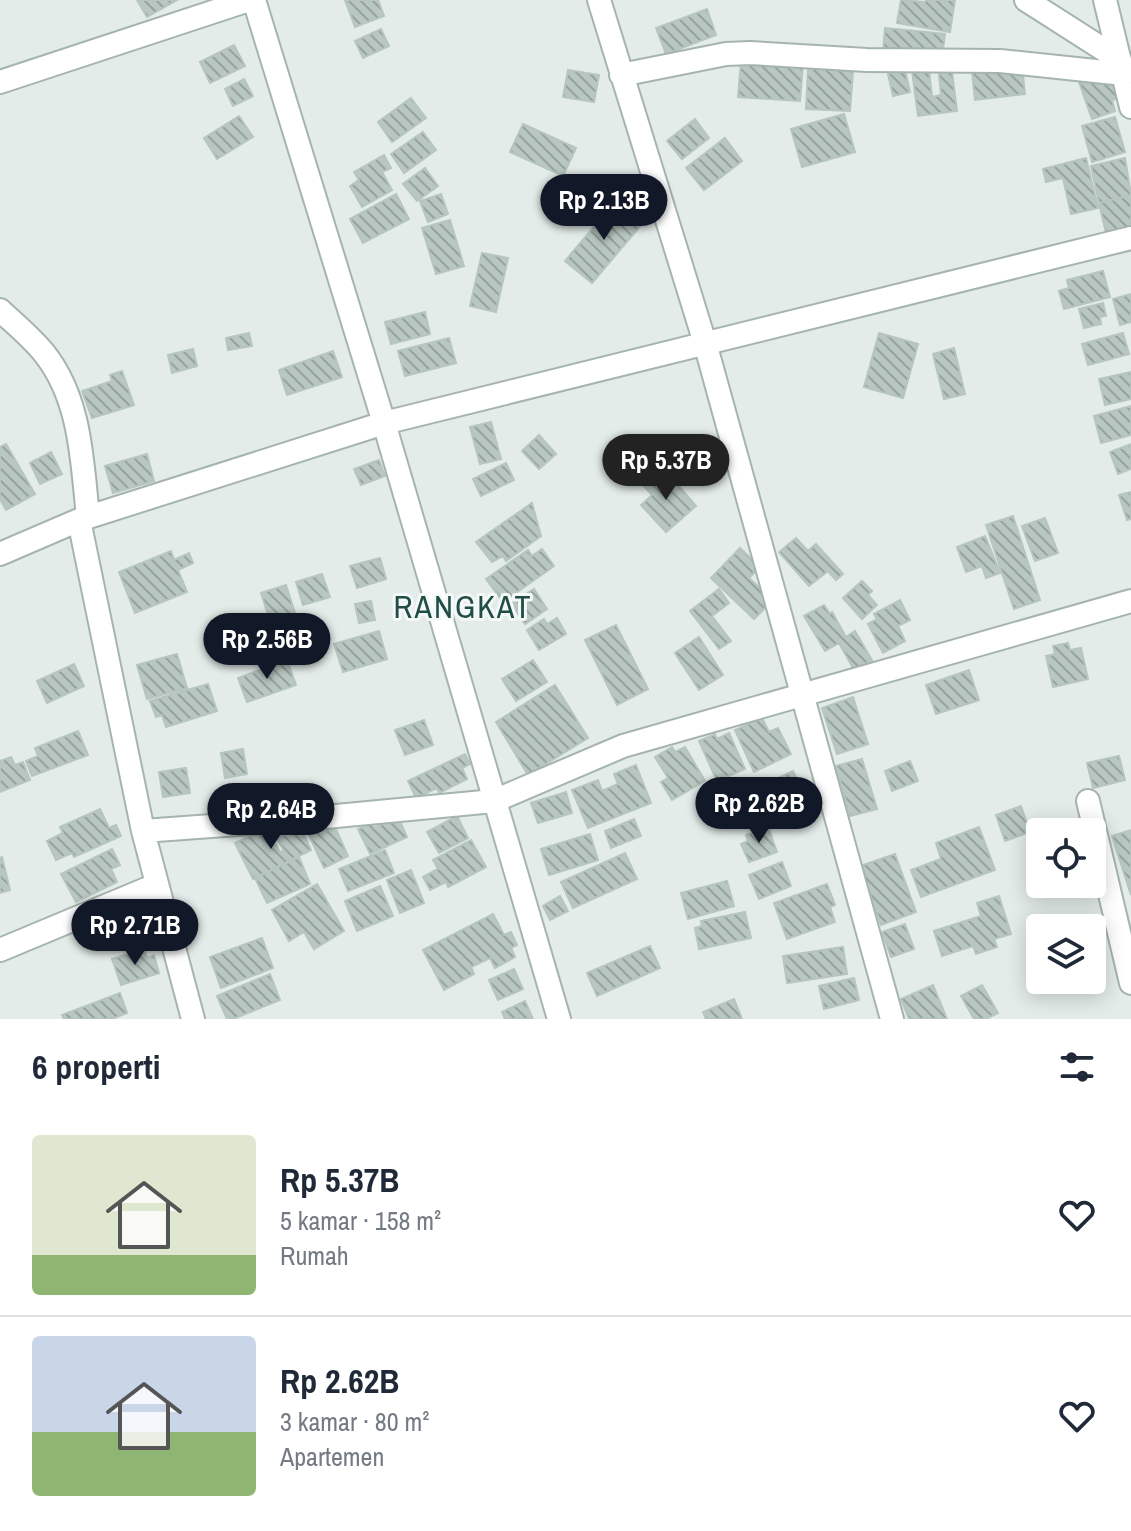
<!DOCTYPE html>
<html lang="id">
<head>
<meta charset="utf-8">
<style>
  :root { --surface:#fff; --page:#f2f2f3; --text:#1f2937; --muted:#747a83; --line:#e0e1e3; --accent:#111827 }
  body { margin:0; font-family:"Archivo Narrow",sans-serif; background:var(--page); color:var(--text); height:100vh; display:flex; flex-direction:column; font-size:30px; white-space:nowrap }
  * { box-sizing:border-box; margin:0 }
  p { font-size:26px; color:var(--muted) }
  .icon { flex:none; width:44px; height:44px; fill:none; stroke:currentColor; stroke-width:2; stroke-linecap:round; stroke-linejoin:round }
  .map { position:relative; height:1019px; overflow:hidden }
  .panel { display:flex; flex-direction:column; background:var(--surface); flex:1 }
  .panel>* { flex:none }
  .tools { position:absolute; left:1026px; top:818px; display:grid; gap:16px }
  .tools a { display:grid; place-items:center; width:80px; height:80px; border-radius:8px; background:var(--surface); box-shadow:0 4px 20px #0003; font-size:40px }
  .price { position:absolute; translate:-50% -68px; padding:0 18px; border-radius:28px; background:var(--accent); color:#fff; font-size:26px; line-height:52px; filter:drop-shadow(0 2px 4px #0008) }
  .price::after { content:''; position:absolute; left:50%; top:48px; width:24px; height:18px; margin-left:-12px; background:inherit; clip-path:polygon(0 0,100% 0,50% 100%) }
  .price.on { background:#222; color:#fff }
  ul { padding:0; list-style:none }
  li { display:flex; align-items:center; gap:24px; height:200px; padding:0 32px }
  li+li { border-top:2px solid var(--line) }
  li span { display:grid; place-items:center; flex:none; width:224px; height:160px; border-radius:8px; color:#555 }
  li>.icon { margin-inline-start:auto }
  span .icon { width:96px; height:96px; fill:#fffc; stroke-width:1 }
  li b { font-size:34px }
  h2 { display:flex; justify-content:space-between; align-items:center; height:96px; padding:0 32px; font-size:34px }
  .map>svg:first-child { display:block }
  .building { fill:url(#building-back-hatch); stroke:#b6c5c0; stroke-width:2 }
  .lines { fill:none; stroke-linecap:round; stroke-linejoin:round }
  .minor-casing { stroke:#a6b4b0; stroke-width:26 }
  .minor { stroke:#fff; stroke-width:22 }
  .labels { text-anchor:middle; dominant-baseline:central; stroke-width:6; stroke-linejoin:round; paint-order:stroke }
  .quarter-label { font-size:32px; letter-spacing:2px; fill:#214d47; stroke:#f4f9f7 }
</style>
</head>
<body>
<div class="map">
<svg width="1131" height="1019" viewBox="0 0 1131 1019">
  <defs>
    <pattern id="building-back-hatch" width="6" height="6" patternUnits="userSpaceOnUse" patternTransform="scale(2)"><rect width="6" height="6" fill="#b9c7c2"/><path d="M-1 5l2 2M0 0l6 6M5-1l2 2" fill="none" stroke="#96a39f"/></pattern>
  </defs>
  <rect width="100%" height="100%" fill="#e3ece9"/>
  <path class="building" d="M137,0H177L147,17Z
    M345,0H378L384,16L355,27Z
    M901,0L925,2L926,0H955L950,32L897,23Z
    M707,9L716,35L666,54L656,28Z
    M885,28L945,34L942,58L883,52Z
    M381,29L389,46L363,58L355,41Z
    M234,45L245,66L210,83L200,62Z
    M741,61L803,65L800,101L738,97Z
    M820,61L837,62V70L853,71L850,111L806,109L808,69H820Z
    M928,61L932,97L941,95L938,65L951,64L957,111L918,116L911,63Z
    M1022,66L1025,94L975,100L972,72Z
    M568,70L599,75L594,102L563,97Z
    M905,70L910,92L893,96L888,74Z
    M1103,74L1107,84L1114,82L1119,98L1112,100L1115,111L1092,119L1079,82Z
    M244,79L253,96L233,106L225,89Z
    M411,98L426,118L392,142L378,122Z
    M844,114L855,152L802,167L791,129Z
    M239,116L253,137L217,159L204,138Z
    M1115,117L1125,152L1092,162L1082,126Z
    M695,119L709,138L682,159L667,141Z
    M523,124L576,148L563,176L510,152Z
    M423,132L436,150L404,173L391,154Z
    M725,138L742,161L704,190L686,168Z
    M384,155L391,168L382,172L392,190L362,207L350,186L359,180L354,172Z
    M1086,158L1098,208L1071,214L1063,178L1046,182L1043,169Z
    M1125,158L1131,195L1099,203L1091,166Z
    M425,168L438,186L417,201L403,184Z
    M396,194L409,219L363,243L350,219Z
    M441,194L448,214L428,222L420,201Z
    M1131,195V227L1106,233L1099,203Z
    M615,202L642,224L592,283L565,261Z
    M450,220L464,266L436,274L422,228Z
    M482,253L508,258L496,312L470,306Z
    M1103,271L1110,297L1064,309L1059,291L1069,288L1067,280Z
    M1131,294V322L1120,325L1113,299Z
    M1103,303L1106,316L1100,317L1101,324L1084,328L1079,309Z
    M425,312L430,334L391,344L385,322Z
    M249,333L252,346L228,350L226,338Z
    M879,333L918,344L903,398L864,387Z
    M1123,333L1129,354L1088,365L1082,344Z
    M449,338L456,363L405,376L398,351Z
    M954,348L965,394L944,399L933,354Z
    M193,349L197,366L172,373L168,355Z
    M333,351L342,377L287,395L279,370Z
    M122,371L134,405L92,418L82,391L112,381L110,375Z
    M1131,372V399L1105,405L1099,379Z
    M1131,406V435L1101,443L1094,416Z
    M491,422L501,459L480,464L470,427Z
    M539,435L556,454L539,469L522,451Z
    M672,442L697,454L684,479L659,467Z
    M6,444L35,494L6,510L0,499V447Z
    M1131,444V469L1118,474L1110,452Z
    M51,452L62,474L40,484L30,463Z
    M147,454L154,481L113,493L105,466Z
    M379,460L385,476L361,485L354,469Z
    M506,463L514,480L481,496L473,479Z
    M656,471L666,483L672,478L696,506L666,532L641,505L652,495L642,484Z
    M1131,492V519L1127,520L1119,495Z
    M532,503L541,536L506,561L503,556L492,562L476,542Z
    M1013,516L1040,600L1014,609L986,525Z
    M1045,518L1058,553L1035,561L1022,526Z
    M985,536L1000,573L986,578L982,566L966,572L957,547Z
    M796,538L808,551L816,544L843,574L836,580L828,571L809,586L779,552Z
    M740,548L760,567L749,578L773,600L754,619L711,578Z
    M542,549L554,566L503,602L486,579L528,550L532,556Z
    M171,551L174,560L189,553L193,563L178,570L187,592L135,613L119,572Z
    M380,558L386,579L357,588L350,566Z
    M322,574L330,597L303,605L296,582Z
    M862,581L872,591L868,595L877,605L862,619L843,598Z
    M286,585L295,613L270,621L261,593Z
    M534,589L547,609L525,624L511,604Z
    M719,589L729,603L712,616L731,641L719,649L690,611Z
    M900,600L910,620L898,626L905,641L883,653L868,624L877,619L874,614Z
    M371,601L375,620L359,623L355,604Z
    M824,605L830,614L832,612L846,637L855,631L872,660L854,670L839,643L825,651L804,616Z
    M557,618L566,634L539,650L527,630L544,619L547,624Z
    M616,625L648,689L617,705L585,640Z
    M379,631L387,659L343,672L334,644Z
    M699,637L723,675L699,690L675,653Z
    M1068,643L1070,650L1081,648L1088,679L1053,687L1046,656L1055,654L1053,646Z
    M177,654L187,688L147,699L137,665Z
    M287,660L296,685L247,702L238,678Z
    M533,660L547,682L516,701L502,679Z
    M74,664L84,686L47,703L37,681Z
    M969,670L979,700L936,714L926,685Z
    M208,684L217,711L166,727L162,715L156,717L150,701Z
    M555,685L588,738L528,775L496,722Z
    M853,697L868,744L837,754L822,708Z
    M762,718L769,732L778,728L791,754L754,772L735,730Z
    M424,720L433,745L405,755L395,730Z
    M78,731L88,755L32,776L26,761L38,756L35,748Z
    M729,733L745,769L717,781L699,741L715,734L717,739Z
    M672,747L675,752L685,747L705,781L672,800L661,782L668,778L655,757Z
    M243,749L247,774L225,778L221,753Z
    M465,754L470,764L462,768L467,779L439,793L437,788L416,798L408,781Z
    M1119,756L1125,780L1093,788L1087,763Z
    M11,757L15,765L23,762L30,780L0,792V761Z
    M862,759L877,809L850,816L836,766Z
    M910,761L918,781L892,791L885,771Z
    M636,765L651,803L588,828L572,790L598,780L602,791L618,784L614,774Z
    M186,768L190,793L163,797L159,772Z
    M793,771L813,812L788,825L776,800L781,798L772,781Z
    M750,787L754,797L761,794L769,818L741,826L733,803L742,801L738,791Z
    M566,792L572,813L538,823L531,803Z
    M1021,806L1030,832L1005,841L996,815Z
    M100,809L109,828L116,825L121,836L74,857L72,853L56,860L47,841L63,833L60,827Z
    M457,816L468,838L439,853L427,832Z
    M398,817L407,837L370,854L358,829L371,823L374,828Z
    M634,819L641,836L611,848L605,831Z
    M323,826L326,831L335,827L348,856L324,868L308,833Z
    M300,827L311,850L253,879L235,843L263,830L271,847L276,845L280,852L284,851L277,838Z
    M768,827L777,852L749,862L741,844L748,841L746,835Z
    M979,827L995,870L921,897L911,870L941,859L936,843Z
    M1131,830V895L1112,836Z
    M590,834L598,860L549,875L541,849Z
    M471,840L486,867L448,887L446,882L430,890L423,877L438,869L433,860Z
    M112,849L120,865L111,869L117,882L76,902L61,874Z
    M385,850L394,873L348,891L339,869Z
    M625,853L637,879L573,908L561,882Z
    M895,854L916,912L881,925L860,866Z
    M2,857L10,890L0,893V858Z
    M299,857L310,884L267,903L255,878Z
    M782,862L791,886L759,899L749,875Z
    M411,870L424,903L400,913L387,880Z
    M727,881L734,906L688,919L681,893Z
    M317,884L344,931L314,949L304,932L289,941L272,910Z
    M827,884L835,905L830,907L835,922L787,939L774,903Z
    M380,886L393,916L357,931L345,901Z
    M560,896L568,911L550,920L543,906Z
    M999,896L1011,934L994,939L997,947L976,954L973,946L942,956L934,931L981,916L977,903Z
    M745,912L751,938L699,949L695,928L702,926L701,921Z
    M493,914L504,935L511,932L517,945L511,948L515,957L495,968L490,958L471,967L474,974L444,990L423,950Z
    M905,924L914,949L891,957L882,932Z
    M262,938L273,968L221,988L210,957Z
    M650,946L660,968L597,996L587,973Z
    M843,947L847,974L787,983L783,956Z
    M144,949L147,958L154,955L159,973L121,985L112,959Z
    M514,969L523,989L498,1000L489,980Z
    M270,974L280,1000L233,1019H227L217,996Z
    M854,978L859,1000L824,1009L819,986Z
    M933,985L947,1019H909L901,999Z
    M982,985L998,1013L986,1019H974L961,996Z
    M120,993L127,1013L112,1019H64L62,1015Z
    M734,999L742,1019H706L703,1012Z
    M525,1001L533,1019H505L502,1012Z"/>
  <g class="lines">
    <defs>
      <path id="minor" d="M254,0L384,423L559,1019
        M599,0L705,343L892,1019
        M1026,0L1120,60
        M1105,0L1131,107
        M621,75L726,54L750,53L867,60L1000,61L1124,74L1131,70
        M0,82L249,0
        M0,310C15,324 31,337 44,353C81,399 82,461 88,517
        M79,520L143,831L193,1019
        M0,554L79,520L384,423L1131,238
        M1088,801L1131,983
        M143,831L294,820L494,801L623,746L1131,601
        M0,950L156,885"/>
    </defs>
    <use href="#minor" class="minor-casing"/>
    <use href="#minor" class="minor"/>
  </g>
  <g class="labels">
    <g class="quarter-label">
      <text x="463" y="606">RANGKAT</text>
    </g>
  </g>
</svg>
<div class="tools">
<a><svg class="icon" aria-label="locate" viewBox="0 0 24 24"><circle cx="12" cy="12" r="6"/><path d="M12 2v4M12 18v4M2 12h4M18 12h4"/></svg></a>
<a><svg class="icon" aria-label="layers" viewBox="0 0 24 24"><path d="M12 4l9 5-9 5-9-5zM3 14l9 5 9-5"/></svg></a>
</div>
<b class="price" style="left:604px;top:242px">Rp 2.13B</b>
<b class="price on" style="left:666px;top:502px">Rp 5.37B</b>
<b class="price" style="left:267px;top:681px">Rp 2.56B</b>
<b class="price" style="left:759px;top:845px">Rp 2.62B</b>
<b class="price" style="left:271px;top:851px">Rp 2.64B</b>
<b class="price" style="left:135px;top:967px">Rp 2.71B</b>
</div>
<section class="panel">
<h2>6 properti<svg class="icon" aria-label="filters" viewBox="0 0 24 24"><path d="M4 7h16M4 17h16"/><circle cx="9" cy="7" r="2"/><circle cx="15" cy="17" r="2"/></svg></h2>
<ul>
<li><span style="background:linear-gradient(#dfe7d0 75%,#8fb573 0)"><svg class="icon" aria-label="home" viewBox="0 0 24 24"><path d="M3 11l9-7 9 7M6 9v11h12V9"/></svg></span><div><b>Rp 5.37B</b><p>5 kamar · 158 m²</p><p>Rumah</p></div><svg class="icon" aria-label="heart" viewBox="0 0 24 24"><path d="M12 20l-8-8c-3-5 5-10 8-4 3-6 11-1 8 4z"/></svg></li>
<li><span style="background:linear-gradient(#c9d6e8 60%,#8fb573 0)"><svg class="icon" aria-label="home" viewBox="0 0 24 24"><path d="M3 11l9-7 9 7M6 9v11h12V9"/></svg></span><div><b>Rp 2.62B</b><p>3 kamar · 80 m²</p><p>Apartemen</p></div><svg class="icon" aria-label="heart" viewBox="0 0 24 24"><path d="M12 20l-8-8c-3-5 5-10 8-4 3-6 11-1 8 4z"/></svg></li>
</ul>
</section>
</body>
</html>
